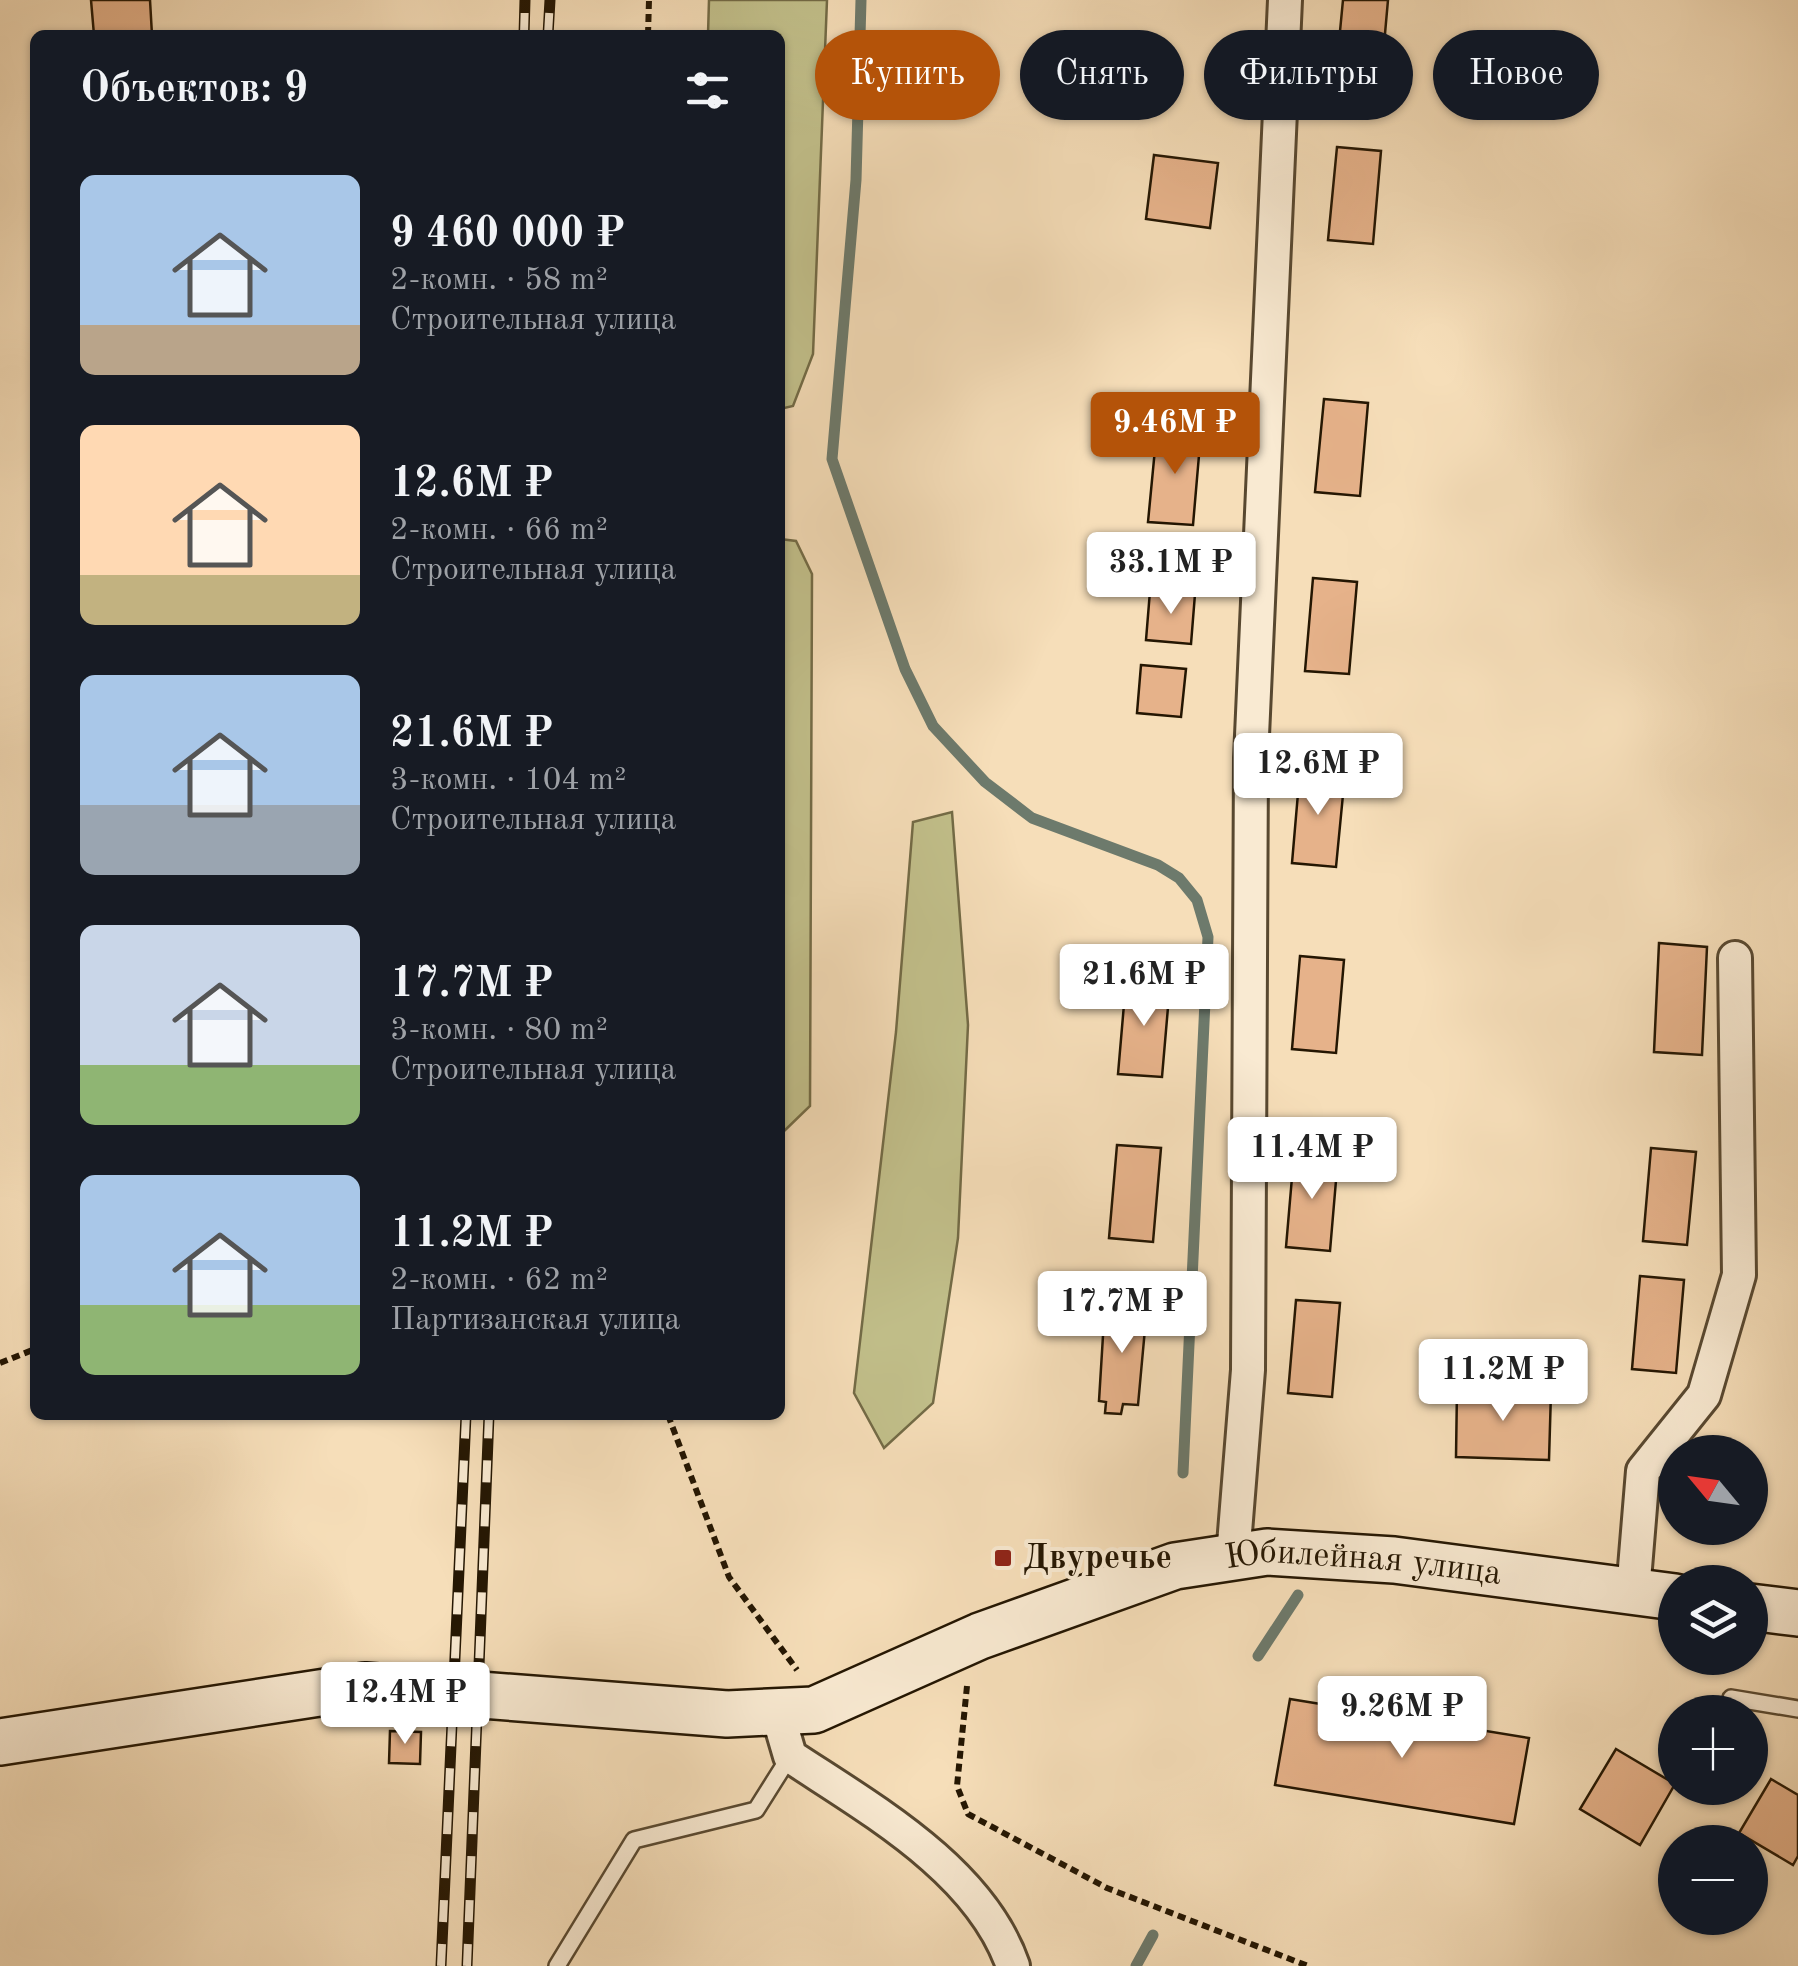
<!DOCTYPE html>
<html lang="ru">
<head>
<meta charset="utf-8">
<style>
  :root { --surface:#171b24; --page:#242831; --text:#f1f3f6; --muted:#9ea1a6; --accent:#b45309 }
  body { margin:0; font-family:"Old Standard TT",serif; background:var(--page); color:var(--text); height:100vh; display:flex; flex-direction:column; font-size:38px; white-space:nowrap }
  * { box-sizing:border-box; margin:0 }
  p { font-size:32px; color:var(--muted) }
  .icon { flex:none; width:55px; height:55px; fill:none; stroke:currentColor; stroke-width:2; stroke-linecap:round; stroke-linejoin:round }
  .map { position:relative; flex:1; overflow:hidden }
  .sheet { position:absolute; left:30px; top:30px; width:755px; height:1390px; display:flex; flex-direction:column; background:var(--surface); border-radius:15px; box-shadow:0 2px 8px #0004 }
  .sheet>* { flex:none }
  .hud { position:absolute; left:815px; top:30px; width:832px; height:90px; display:flex; gap:20px }
  .needle { width:65px; rotate:299deg }
  .fabs { position:absolute; left:1658px; top:1435px; display:grid; gap:20px }
  .fabs a { display:grid; place-items:center; width:110px; height:110px; border-radius:50%; background:var(--surface); box-shadow:0 2px 8px #0004; font-size:50px }
  .price { position:absolute; translate:-50% -85px; padding:0 22px; border-radius:10px; background:#fff; color:#222; font-size:32px; line-height:65px; filter:drop-shadow(0 2px 5px #0008) }
  .price::after { content:''; position:absolute; left:50%; top:60px; width:30px; height:22px; margin-left:-15px; background:inherit; clip-path:polygon(0 0,100% 0,50% 100%) }
  .price.on { background:var(--accent); color:#fff }
  ul { padding:0; list-style:none }
  li { display:flex; align-items:center; gap:30px; height:250px; padding:0 50px }
  li span { display:grid; place-items:center; flex:none; width:280px; height:200px; border-radius:15px; color:#555 }
  li>.icon { margin-inline-start:auto }
  span .icon { width:120px; height:120px; fill:#fffc; stroke-width:1 }
  li b { font-size:42px }
  h2 { display:flex; justify-content:space-between; align-items:center; height:120px; padding:0 50px; font-size:42px }
  .tag { padding:0 35px; border-radius:45px; background:var(--surface); box-shadow:0 2px 8px #0004; font-size:35px; line-height:90px }
  .tag.on { background:var(--accent); color:#fff }
  .map>svg:first-child { display:block }
  .green { fill:#c2c08b; stroke:#736b46; stroke-width:2.5 }
  .lines { fill:none; stroke-linecap:round; stroke-linejoin:round }
  .stream { stroke:#6d7a6c; stroke-width:11 }
  .building { fill:#e6b28a; stroke:#241602; stroke-width:2.5 }
  .lane-casing { stroke:#584830; stroke-width:20 }
  .street-casing { stroke:#584830; stroke-width:38 }
  .secondary-casing { stroke:#241602; stroke-width:50 }
  .path { stroke:#241602; stroke-width:6; stroke-dasharray:8 5; stroke-linecap:butt }
  .lane { stroke:#f9ead2; stroke-width:15 }
  .street { stroke:#f9ead2; stroke-width:32 }
  .secondary { stroke:#f9ead2; stroke-width:45 }
  .rail-casing { stroke:#241602; stroke-width:11 }
  .rail { stroke:#f9ead2; stroke-width:8; stroke-dasharray:22; stroke-linecap:butt }
  .poi-dot { fill:#8f2418; stroke:#f9ead2; stroke-width:4 }
  .labels { text-anchor:middle; dominant-baseline:central; stroke-width:8; stroke-linejoin:round; paint-order:stroke }
  .poi-label { font-size:35px; font-weight:bold; fill:#241602; stroke:#f9ead2; text-anchor:start }
  .street-label { font-size:35px; fill:#241602; stroke:#f9ead2 }
</style>
</head>
<body>
<div class="map">
<svg width="1798" height="1966" viewBox="0 0 1798 1966">
  <rect width="100%" height="100%" fill="#f6deb9"/>
  <filter id="stains"><feTurbulence type="fractalNoise" baseFrequency=".002" numOctaves="4"/><feColorMatrix values="0 0 0 0 .2 0 0 0 0 .09 0 0 0 0 .02 0 0 0 .5 -.17"/></filter>
  <radialGradient id="worn" r=".72"><stop offset=".6" stop-color="#630" stop-opacity="0"/><stop offset="1" stop-color="#630" stop-opacity=".3"/></radialGradient>
  <path class="green" d="M709,0H827L813,354L793,406L780,409V35H708Z
    M780,539L796,541L812,574L810,1106L780,1135Z
    M952,812L968,1025L958,1238L933,1403L884,1448L854,1393L896,1032L913,822Z"/>
  <g class="lines">
    <path class="stream" d="M861,0L856,180L832,459L905,669L933,726L985,782L1032,818L1158,865L1179,878L1197,900L1208,937L1183,1473
      M1258,1656L1298,1595
      M1136,1966L1153,1935"/>
  </g>
  <path class="building" d="M91,0H150L152,35H94Z
    M1343,0H1388L1383,56L1338,52Z
    M1337,147L1381,151L1373,244L1328,240Z
    M1154,155L1218,163L1210,228L1146,219Z
    M1324,399L1368,403L1360,496L1315,492Z
    M1157,428L1201,432L1193,525L1148,522Z
    M1313,578L1357,582L1349,674L1305,671Z
    M1150,591L1195,594L1191,644L1146,640Z
    M1141,665L1186,669L1181,717L1137,713Z
    M1300,770L1345,774L1336,867L1292,863Z
    M1659,943L1707,947L1702,1055L1654,1052Z
    M1300,956L1344,960L1336,1053L1292,1049Z
    M1126,981L1170,984L1162,1077L1118,1074Z
    M1117,1145L1161,1148L1153,1242L1109,1238Z
    M1651,1148L1696,1152L1687,1245L1643,1241Z
    M1294,1154L1338,1157L1330,1251L1286,1247Z
    M1640,1276L1684,1280L1676,1373L1632,1369Z
    M1296,1300L1340,1303L1332,1397L1288,1393Z
    M1105,1303L1147,1307L1138,1405L1123,1404L1121,1414L1105,1413L1106,1402L1099,1401Z
    M1457,1389L1551,1392L1549,1460L1456,1457Z
    M1290,1699L1529,1738L1514,1824L1275,1785Z
    M390,1731L421,1732L420,1764L389,1763Z
    M1616,1749L1675,1784L1640,1845L1580,1809Z
    M1771,1779L1798,1795V1856L1793,1865L1739,1833Z"/>
  <g class="lines">
    <defs>
      <path id="lane" d="M1731,1698L1798,1709
        M557,1966L634,1840L756,1810L790,1756"/>
      <path id="street" d="M1233,1557L1248,1370L1251,758L1285,0
        M1633,1592L1643,1471L1704,1395L1739,1275L1735,958
        M778,1715L790,1756C870,1809 980,1870 1013,1966"/>
      <g id="secondary">
        <path d="M1750,1607L1798,1613"/>
        <path id="s1" d="M0,1742L365,1686L727,1714L814,1710L980,1636L1175,1566L1267,1552L1394,1560L1675,1597"/>
      </g>
    </defs>
    <use href="#lane" class="lane-casing"/>
    <use href="#street" class="street-casing"/>
    <use href="#secondary" class="secondary-casing"/>
    <path class="path" d="M648,35L649,0
      M0,1363L35,1349
      M668,1415L729,1577L797,1670
      M967,1686L957,1786L968,1814L1107,1888L1308,1966"/>
    <use href="#lane" class="lane"/>
    <use href="#street" class="street"/>
    <use href="#secondary" class="secondary"/>
    <defs>
      <path id="rail" d="M524,35L525,0
        M548,35L550,0
        M441,1966L466,1415
        M467,1966L489,1415"/>
    </defs>
    <use href="#rail" class="rail-casing"/>
    <use href="#rail" class="rail"/>
  </g>
  <rect class="poi-dot" x="993" y="1548" width="20" height="20" rx="5"/>
  <g class="labels">
    <g class="poi-label">
      <text x="1023" y="1558">Двуречье</text>
    </g>
    <g class="street-label">
      <text stroke="none"><textPath href="#s1" startOffset="1398">Юбилейная улица</textPath></text>
    </g>
  </g>
  <rect width="100%" height="100%" filter="url(#stains)"/>
  <rect width="100%" height="100%" fill="url(#worn)"/>
</svg>
<div class="fabs">
<a><svg class="needle" viewBox="-14 -14 28 28"><path d="M0-13l5 13h-10z" fill="#e53935"/><path d="M0 13l5-13h-10z" fill="#9ea1a6"/></svg></a>
<a><svg class="icon" aria-label="layers" viewBox="0 0 24 24"><path d="M12 4l9 5-9 5-9-5zM3 14l9 5 9-5"/></svg></a>
<a>+</a>
<a>−</a>
</div>
<b class="price on" style="left:1175px;top:477px">9.46M ₽</b>
<b class="price" style="left:1171px;top:617px">33.1M ₽</b>
<b class="price" style="left:1318px;top:818px">12.6M ₽</b>
<b class="price" style="left:1144px;top:1029px">21.6M ₽</b>
<b class="price" style="left:1312px;top:1202px">11.4M ₽</b>
<b class="price" style="left:1122px;top:1356px">17.7M ₽</b>
<b class="price" style="left:1503px;top:1424px">11.2M ₽</b>
<b class="price" style="left:405px;top:1747px">12.4M ₽</b>
<b class="price" style="left:1402px;top:1761px">9.26M ₽</b>
<div class="hud">
<a class="tag on">Купить</a>
<a class="tag">Снять</a>
<a class="tag">Фильтры</a>
<a class="tag">Новое</a>
</div>
<section class="sheet">
<h2>Объектов: 9<svg class="icon" aria-label="filters" viewBox="0 0 24 24"><path d="M4 7h16M4 17h16"/><circle cx="9" cy="7" r="2"/><circle cx="15" cy="17" r="2"/></svg></h2>
<ul>
<li><span style="background:linear-gradient(#a9c7e8 75%,#b9a48a 0)"><svg class="icon" aria-label="home" viewBox="0 0 24 24"><path d="M3 11l9-7 9 7M6 9v11h12V9"/></svg></span><div><b>9 460 000 ₽</b><p>2-комн. · 58 m²</p><p>Строительная улица</p></div></li>
<li><span style="background:linear-gradient(#ffd9b3 75%,#c2b280 0)"><svg class="icon" aria-label="home" viewBox="0 0 24 24"><path d="M3 11l9-7 9 7M6 9v11h12V9"/></svg></span><div><b>12.6M ₽</b><p>2-комн. · 66 m²</p><p>Строительная улица</p></div></li>
<li><span style="background:linear-gradient(#a9c7e8 65%,#9aa5b1 0)"><svg class="icon" aria-label="home" viewBox="0 0 24 24"><path d="M3 11l9-7 9 7M6 9v11h12V9"/></svg></span><div><b>21.6M ₽</b><p>3-комн. · 104 m²</p><p>Строительная улица</p></div></li>
<li><span style="background:linear-gradient(#c9d6e8 70%,#8fb573 0)"><svg class="icon" aria-label="home" viewBox="0 0 24 24"><path d="M3 11l9-7 9 7M6 9v11h12V9"/></svg></span><div><b>17.7M ₽</b><p>3-комн. · 80 m²</p><p>Строительная улица</p></div></li>
<li><span style="background:linear-gradient(#a9c7e8 65%,#8fb573 0)"><svg class="icon" aria-label="home" viewBox="0 0 24 24"><path d="M3 11l9-7 9 7M6 9v11h12V9"/></svg></span><div><b>11.2M ₽</b><p>2-комн. · 62 m²</p><p>Партизанская улица</p></div></li>
</ul>
</section>
</div>
</body>
</html>
